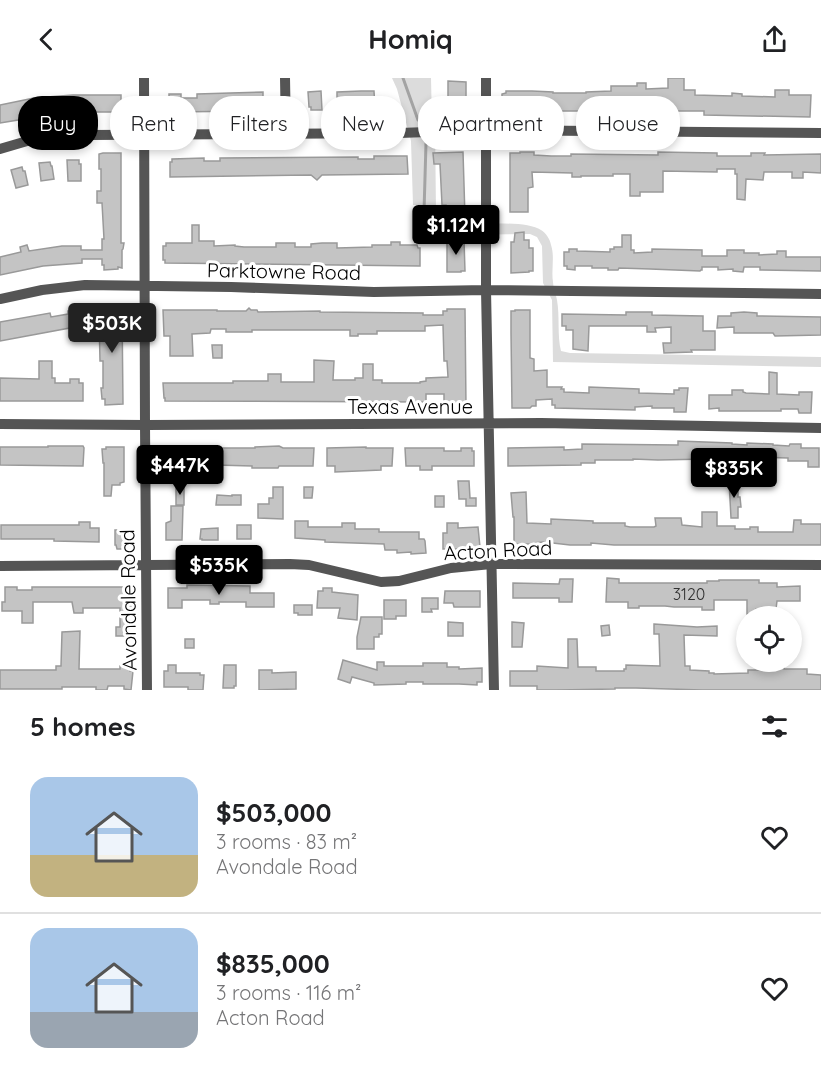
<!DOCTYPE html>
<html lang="en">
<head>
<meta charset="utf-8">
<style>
  :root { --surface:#fff; --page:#f6f6f6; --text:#202124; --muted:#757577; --line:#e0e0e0; --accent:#000 }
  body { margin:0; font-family:Quicksand,sans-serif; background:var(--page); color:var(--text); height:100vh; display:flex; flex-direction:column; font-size:22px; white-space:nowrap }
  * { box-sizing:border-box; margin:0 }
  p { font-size:20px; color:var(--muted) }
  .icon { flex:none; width:33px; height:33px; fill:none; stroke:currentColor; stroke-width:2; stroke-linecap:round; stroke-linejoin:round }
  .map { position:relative; height:612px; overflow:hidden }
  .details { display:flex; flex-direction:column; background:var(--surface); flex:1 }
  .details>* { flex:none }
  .banner { position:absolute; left:18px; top:18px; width:786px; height:54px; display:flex; gap:12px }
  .controls { position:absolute; left:736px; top:528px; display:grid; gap:12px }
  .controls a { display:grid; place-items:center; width:66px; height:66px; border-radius:50%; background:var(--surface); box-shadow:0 3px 9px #0003; font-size:30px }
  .price { position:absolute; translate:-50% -51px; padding:0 14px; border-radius:6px; background:var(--accent); color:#fff; font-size:20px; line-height:39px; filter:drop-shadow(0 2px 3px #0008) }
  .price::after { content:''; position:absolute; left:50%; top:36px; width:18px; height:14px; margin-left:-9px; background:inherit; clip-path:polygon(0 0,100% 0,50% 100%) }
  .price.current { background:#222; color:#fff }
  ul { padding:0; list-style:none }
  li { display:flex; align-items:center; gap:18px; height:150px; padding:0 30px }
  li+li { border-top:2px solid var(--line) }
  li span { display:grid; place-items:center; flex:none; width:168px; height:120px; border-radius:18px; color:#555 }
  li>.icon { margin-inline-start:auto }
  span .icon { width:72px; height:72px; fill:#fffc; stroke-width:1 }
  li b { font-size:26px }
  h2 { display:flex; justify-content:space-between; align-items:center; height:72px; padding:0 30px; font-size:26px }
  .chip { padding:0 21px; border-radius:24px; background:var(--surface); box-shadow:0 3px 9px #0003; font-size:21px; line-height:54px }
  .chip.current { background:var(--accent); color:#fff }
  header { display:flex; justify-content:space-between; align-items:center; height:78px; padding:0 30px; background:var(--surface); font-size:27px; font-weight:700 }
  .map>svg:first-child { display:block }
  .green { fill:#dcdcdc }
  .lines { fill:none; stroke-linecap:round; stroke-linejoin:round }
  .stream { stroke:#a3a3a3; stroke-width:3 }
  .building { fill:#c4c4c4; stroke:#999; stroke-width:1.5 }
  .minor { stroke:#555; stroke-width:10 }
  .labels { text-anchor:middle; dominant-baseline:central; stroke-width:6; stroke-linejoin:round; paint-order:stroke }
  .number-label { font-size:16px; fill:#313131 }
  .street-label { font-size:20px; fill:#000; stroke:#fff }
</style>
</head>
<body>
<header><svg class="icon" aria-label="back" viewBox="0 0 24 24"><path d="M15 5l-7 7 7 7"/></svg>Homiq<svg class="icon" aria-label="share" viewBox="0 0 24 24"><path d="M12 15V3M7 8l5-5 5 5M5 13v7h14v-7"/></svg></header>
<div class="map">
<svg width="821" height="612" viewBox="0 0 821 612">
  <rect width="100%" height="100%" fill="#fff"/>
  <path class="green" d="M392,0H431L432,44H435L436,136L441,146L444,148C466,147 524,141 541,152C546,155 550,161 551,167C555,179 551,192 553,204C553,210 556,216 557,222C560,239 557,257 561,273L570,275L821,279V289L553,284L552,222L543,205L542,168L537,159L530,156L443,157C428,152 427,141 424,127H413L411,63L397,11Z"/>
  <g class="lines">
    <path class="stream" d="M403,0L418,42
      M426,65L424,134C425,143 428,146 436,149L477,150"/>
  </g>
  <path class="building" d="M668,0H684V12H695V17L732,18V15L742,16V18L775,19V12H789V17H811L810,39L704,37V33H673L648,32L647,36H634V31L600,32V37H587V33H536V34H502V16L506,15V13H532L553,14V15H586V14L611,13V8H637V5H646V11L668,10Z
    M448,3L466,4V35H463V37L442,36V24L448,25Z
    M321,13L322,32H311V29H309L308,14Z
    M361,13H374L375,31L337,32V14Z
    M263,14V30H261V33L169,34V16H181V20H197V16Z
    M73,17H121V34H85L55,36L24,39V41L0,45V27L34,20Z
    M463,74L465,139H456V132L446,133V127H442L440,86H434L433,75Z
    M520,74H534V77L551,78H571V76L658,77V74L717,75V78H751V75H765L764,77L821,76V95L803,94V100H792V94H764L763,102L746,101L745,122L737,121V96H735V91H717V94L663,93V114H640V118H630V96H613V98H581V99H572V95L532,94L533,109L528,110V134H510V75H520Z
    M103,75H121V165H124L123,171L122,172V190L118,189V191L104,192V187H102V181H82V185L43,188L0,197V179L21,174L20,169L27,167L29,173L62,168H81V172H102V161H104L102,125H97V113H101V91H99V76Z
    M374,78H407L408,96L322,97L317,102L311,97L170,99V84H172V81L204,80V83H220V80L358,79V81H374Z
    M67,82H79V86H81V103H68Z
    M50,84L51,88H52L54,101L41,103L39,85Z
    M22,89L23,93H25L28,107L16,110L11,92Z
    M192,147H199V163H214V168L235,167V168L244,169H276V165H295V169H311V166L322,165H337V170L372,169V167H391V164H400V167H417L418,170H420V188L165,185V182H163V168H166V165H192Z
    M524,154V162H529V170H533V193H529V194L511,195V164H514L515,155Z
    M622,157H631V172H634V175L652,174V171L702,172V178H727V172H744V175H759V177L777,176V173H786V179H821V193L760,192V189H744L743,194L733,193V191L718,192V189H702V192H701L700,193L650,191L619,190L618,192H608V190H592V188H575V192L567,191V188H564V174H569V171H577V173L610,174V171H614V169H622Z
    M447,162H464L465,193H461V194H447Z
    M101,229H122L123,326L105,327V321H102L101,310H103V283H100L99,240Z
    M249,230L251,232H257L258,234L320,233V234L423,235V237H443V233H447V231H465L466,328H462V330H448V324H444V316H426V324L165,323V320H164L163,305H233V303H268V296H281V304H314V282L334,283L333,302H355V300H363V286H373V302H382V305H420V304L426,303V300L448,299L447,283H444L443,247L425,248V253H377V256H358V258H350V252H252V254H226V251H211L210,255L192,256L193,278H170V258H164L163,232H217V233H246Z
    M81,232L82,250L70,251V250L0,263V244L50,235L51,239L68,236V233Z
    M515,232H530V280L534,281V293L547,292V309H562L561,311H564V314L589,315V309L639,311V315L674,316V312H679V310H688L686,334H674V330H652V328L635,329V332L555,330V327H552V321L536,322V328H532L530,330H512L511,255V233H515Z
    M626,234H652V237L703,238V253H715V272H691L692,274L664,275L663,265H671V249L655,250L656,254H647V248H589L588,273L573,271V252H566V248H562V236L626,237Z
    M744,234L757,235V238L821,239V257L775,258L773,255H734V249L717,250L718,238H731V235Z
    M212,267H222V280H213Z
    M39,283H52V300H55V305H70V301H79V305H83V323H0V300L39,301Z
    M769,294L777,295V316L799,317V314H812L811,335H799L798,331H781V333H719V330L709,331V317H732V312H743V314L746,315L769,316Z
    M678,363L732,365V366L747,367V365L773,366V367L789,368L790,366H801V370H819V389H808V383H788V380L754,379V383L752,384L734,383V387H707V381L658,382L633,381V382H595V385H581V387L508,388V370L564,369V372L582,371V366L678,367Z
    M48,368H83L84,370L83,388L0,387V369H48Z
    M279,368L283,370H314L313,388H279L278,390H252V388L215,387L194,388V390H166L165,388L164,370H255V369Z
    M106,369H124V404L120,405V407H112L111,418H104V385H103L102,371H106Z
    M366,369V370H393L392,388H381V392L335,394V388H327V370Z
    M405,370H444V373H461V370H472V373H474V388H432V392H420V388H406Z
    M458,403H469L470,420H476V428H466V421H459Z
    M729,403H738V419H740L741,429H738V440H731Z
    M273,409H283V441L258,440V426H269V420H273Z
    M304,409H313L312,420H304Z
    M176,410H184V427H176Z
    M526,414L527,445L551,446V441L593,443V445H625V448L630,449H654L656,448L655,440H681L682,447L702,449V434H717V448H735V451H750V449H758V454H793L794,442H801V446H821V467H614L591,465V467H570L544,464L532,465L531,466H514V439H513L511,415Z
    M217,417L232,418V417H241V427H216Z
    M435,418H444V429H435Z
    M171,428H183L182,462H166V445L171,443Z
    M295,443H308V449H342V445H355V451H379V454H419V461H424L425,463L426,475L411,476V474L397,475V472H385L384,466L325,464V462L295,460Z
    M79,444H90V450H99V464L54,463V461H1V447H79Z
    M447,445H458V450L478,449L480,469H475V471H443V455H447Z
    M237,447H251V461H237Z
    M218,450V462H202V461H200L201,451Z
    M115,452H126L127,467H125V471H117L116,467H115Z
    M607,500L619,501V505H707V503H719V502H759V505H777V509L800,508V523H777L776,531H756V536H747V522H714V532H702V529H674L665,528H639V530H628V524H606Z
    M560,501H573L572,524H559V520H513V505L559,506Z
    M187,507L250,508V515H274V529H246V524H219V526H210V522H182V530H168V510H187Z
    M5,509H17V512H32V509H132V530H129V535H128V558H116V549H120V530H83V535H74L72,524H33V545H22V533H2V524H5Z
    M323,510H332V514L358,517L357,542L338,540L340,530H317L318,513H323Z
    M445,513H480V529H454L453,525H444Z
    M422,520H438V531H431L432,534H422Z
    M384,522H406V538H396V541H384Z
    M294,527H312V537H298V535H294Z
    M361,539H382V556H379V559H374V571H357V559Z
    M448,544L463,545V558H448Z
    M512,544L524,545L522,569H512Z
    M654,546L697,549L717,548V558L684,557L685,588H690V592L709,593V595H714V596L748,595V592H767V584H784V591H807V596L821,597V612H702L636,610H615V611L557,612H537V608H510V593H537V588L568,590V561H577L578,589H596V593H624V591H626V587L660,588L659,556H654Z
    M609,547L610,557L602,558L601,548Z
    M80,553L79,591H120V588H130V593H133L131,612L124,611V608H108L107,612H96V609H62V611H0V592H56V588H61L62,554Z
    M185,561H194V570H185Z
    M343,582L377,592V584H384V588H423V585H447V589H459V591L482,590V604H477V607L459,606H423V604H406V606L374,607V605L352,599L350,605L338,601Z
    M168,587H176V595H200V597H204L203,612H188V609H164V593H168Z
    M224,587H236V608H234V610H223Z
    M259,592H272V595L296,594V611L259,612Z"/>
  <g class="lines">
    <path class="minor" d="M144,0L145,347L147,612
      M285,0L286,55
      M486,0V212L494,612
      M0,71L34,61L90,57L399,55L486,52L821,55
      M0,221L42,212L85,207L231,209L374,214L486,212L821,216
      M0,346L145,347L541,345L821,350
      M0,488L290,486L309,487L381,504L399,503L451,490L491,486L821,487"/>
  </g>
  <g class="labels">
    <g class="number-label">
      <text x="689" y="516">3120</text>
    </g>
    <g class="street-label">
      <text transform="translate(284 193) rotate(1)">Parktowne Road</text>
      <text x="410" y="328">Texas Avenue</text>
      <text transform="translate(498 472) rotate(-3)">Acton Road</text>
      <text transform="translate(128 522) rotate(-91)">Avondale Road</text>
    </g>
  </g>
</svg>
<div class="controls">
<a><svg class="icon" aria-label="locate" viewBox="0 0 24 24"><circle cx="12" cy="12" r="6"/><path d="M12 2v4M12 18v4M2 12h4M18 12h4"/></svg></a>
</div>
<b class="price" style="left:456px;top:178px">$1.12M</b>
<b class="price current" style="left:112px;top:276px">$503K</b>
<b class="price" style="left:180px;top:418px">$447K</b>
<b class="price" style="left:734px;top:421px">$835K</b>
<b class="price" style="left:219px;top:518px">$535K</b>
<div class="banner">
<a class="chip current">Buy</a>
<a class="chip">Rent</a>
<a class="chip">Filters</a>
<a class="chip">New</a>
<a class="chip">Apartment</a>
<a class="chip">House</a>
</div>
</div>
<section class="details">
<h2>5 homes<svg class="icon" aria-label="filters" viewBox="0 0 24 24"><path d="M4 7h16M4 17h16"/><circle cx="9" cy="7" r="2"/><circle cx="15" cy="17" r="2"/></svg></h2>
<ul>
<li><span style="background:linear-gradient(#a9c7e8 65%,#c2b280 0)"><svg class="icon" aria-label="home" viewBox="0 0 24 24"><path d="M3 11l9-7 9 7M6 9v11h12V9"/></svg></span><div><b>$503,000</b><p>3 rooms · 83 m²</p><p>Avondale Road</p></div><svg class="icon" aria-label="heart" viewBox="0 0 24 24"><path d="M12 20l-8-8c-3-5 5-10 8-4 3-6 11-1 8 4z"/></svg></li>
<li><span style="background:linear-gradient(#a9c7e8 70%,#9aa5b1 0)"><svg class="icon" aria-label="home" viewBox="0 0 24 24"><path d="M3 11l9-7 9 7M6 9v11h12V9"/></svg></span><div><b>$835,000</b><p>3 rooms · 116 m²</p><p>Acton Road</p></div><svg class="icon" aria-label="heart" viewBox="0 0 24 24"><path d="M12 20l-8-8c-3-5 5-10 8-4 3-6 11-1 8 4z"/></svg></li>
</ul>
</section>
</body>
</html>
